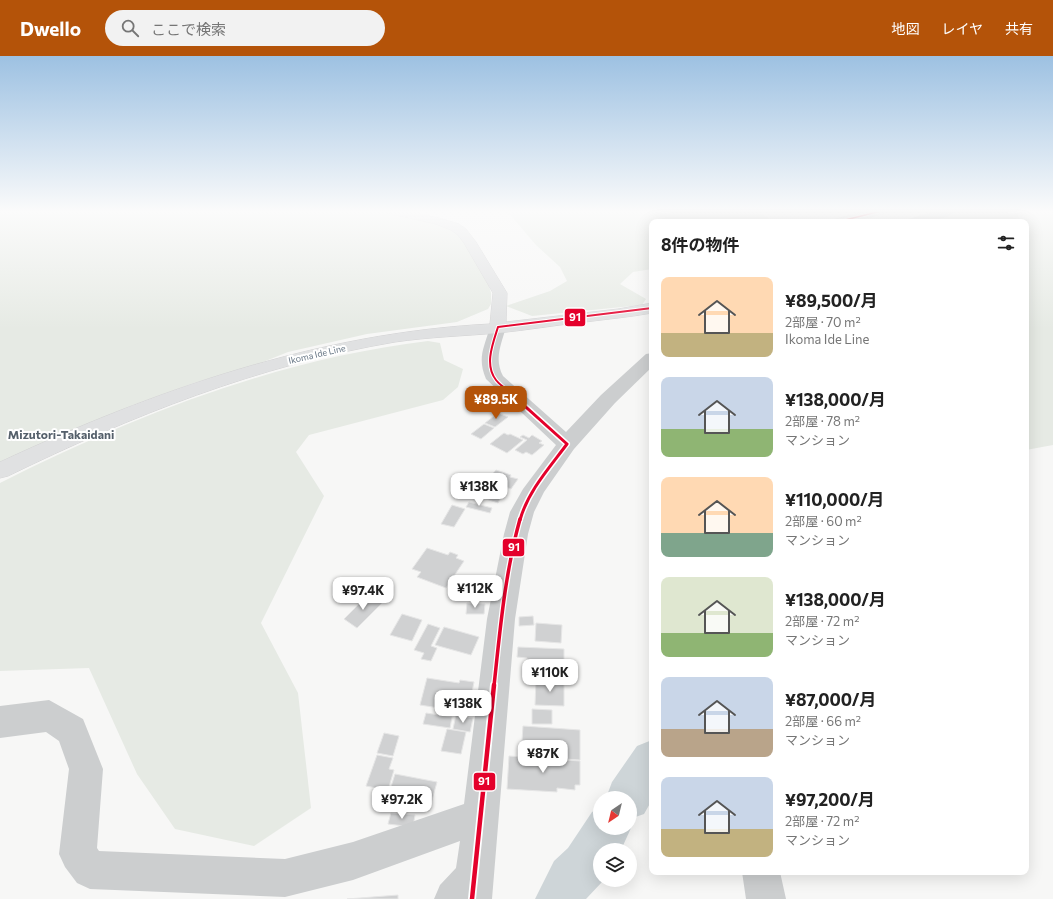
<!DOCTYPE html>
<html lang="ja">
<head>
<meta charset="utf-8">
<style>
  :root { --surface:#fff; --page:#f2f2f2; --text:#222; --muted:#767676; --accent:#b45309 }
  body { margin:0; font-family:Commissioner,"Noto Sans JP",sans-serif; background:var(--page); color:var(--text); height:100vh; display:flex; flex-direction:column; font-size:15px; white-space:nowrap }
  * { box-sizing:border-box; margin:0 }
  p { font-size:13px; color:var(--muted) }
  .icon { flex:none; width:22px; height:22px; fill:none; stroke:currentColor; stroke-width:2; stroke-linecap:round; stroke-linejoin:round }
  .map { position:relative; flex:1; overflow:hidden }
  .drawer { position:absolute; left:649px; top:163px; width:380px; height:656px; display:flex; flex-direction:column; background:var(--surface); border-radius:8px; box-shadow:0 4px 16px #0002 }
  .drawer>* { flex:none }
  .needle { width:26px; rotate:215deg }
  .buttons { position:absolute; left:593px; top:735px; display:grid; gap:8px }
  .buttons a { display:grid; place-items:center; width:44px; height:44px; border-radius:50%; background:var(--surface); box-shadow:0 4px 16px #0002; font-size:20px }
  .price { position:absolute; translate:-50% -34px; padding:0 9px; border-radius:8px; background:#fff; color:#222; font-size:13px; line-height:26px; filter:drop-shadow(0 1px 2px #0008) }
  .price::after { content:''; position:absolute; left:50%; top:24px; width:12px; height:9px; margin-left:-6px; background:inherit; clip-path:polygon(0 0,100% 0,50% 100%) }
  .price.current { background:var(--accent); color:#fff }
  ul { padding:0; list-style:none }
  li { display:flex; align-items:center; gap:12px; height:100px; padding:0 12px }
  li span { display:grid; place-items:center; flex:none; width:112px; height:80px; border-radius:8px; color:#555 }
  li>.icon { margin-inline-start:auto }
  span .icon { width:48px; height:48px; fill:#fffc; stroke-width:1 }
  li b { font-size:17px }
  h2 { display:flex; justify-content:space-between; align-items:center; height:48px; padding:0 12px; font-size:17px }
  header { display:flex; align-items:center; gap:24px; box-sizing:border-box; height:56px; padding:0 20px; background:var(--accent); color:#fff }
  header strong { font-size:19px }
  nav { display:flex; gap:22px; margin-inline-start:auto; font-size:14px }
  .search { width:280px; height:36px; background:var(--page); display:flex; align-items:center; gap:10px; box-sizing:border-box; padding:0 14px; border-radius:22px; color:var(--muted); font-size:15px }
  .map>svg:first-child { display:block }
  .green { fill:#e6eae4 }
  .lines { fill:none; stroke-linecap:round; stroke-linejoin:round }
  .river { fill:#ced5d8; fill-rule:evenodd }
  .building { fill:#d0d1d2; stroke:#e6e6e6 }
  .major-casing { stroke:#d3d3d4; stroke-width:1 }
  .minor { fill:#cccecf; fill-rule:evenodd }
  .major { fill:#e0e1e2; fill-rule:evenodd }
  .bus-1-far4-casing { stroke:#fff; stroke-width:3 }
  .bus-1-far3-casing { stroke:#fff; stroke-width:4 }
  .bus-1-far2-casing { stroke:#fff; stroke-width:6 }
  .bus-1-far1-casing { stroke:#fff; stroke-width:6 }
  .bus-1-casing { stroke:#fff; stroke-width:8 }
  .bus-1-far4 { stroke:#e4002b; stroke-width:1.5 }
  .bus-1-far3 { stroke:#e4002b; stroke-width:2 }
  .bus-1-far2 { stroke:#e4002b; stroke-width:3 }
  .bus-1-far1 { stroke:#e4002b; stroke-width:3.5 }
  .bus-1 { stroke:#e4002b; stroke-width:4.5 }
  .labels { text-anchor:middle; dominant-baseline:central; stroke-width:4; stroke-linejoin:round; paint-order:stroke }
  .far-street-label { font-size:9px; fill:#677685; stroke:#fff }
  .neighbourhood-label { font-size:12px; font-weight:bold; fill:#55606b; stroke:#fff }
  .line-badge { stroke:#fff; stroke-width:1.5 }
  .badge-label { font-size:11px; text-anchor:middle; font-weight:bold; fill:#fff }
</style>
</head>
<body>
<header>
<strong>Dwello</strong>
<div class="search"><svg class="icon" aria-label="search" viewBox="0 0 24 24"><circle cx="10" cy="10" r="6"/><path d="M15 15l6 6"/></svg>ここで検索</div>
<nav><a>地図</a><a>レイヤ</a><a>共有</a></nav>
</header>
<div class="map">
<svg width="1053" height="843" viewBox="0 0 1053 843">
  <rect width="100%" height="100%" fill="#f7f7f6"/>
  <path class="green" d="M0,155H383L418,162L447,171L457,177L465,186L488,226L491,237V248L488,253L457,266L367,278L288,296L258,308L194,327L133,349L0,408Z
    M507,155H764L758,156L775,166H652V213L633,216L620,228L646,243L642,249L532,260L506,250L550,235L567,225L560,211L536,189Z
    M934,155H1053V389L1026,394V166H920Z
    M428,285L440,287L444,304L463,313L458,331L443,344L309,379L296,396L324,440L261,567L298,637L311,752L254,790L175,773L137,718L89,612L0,615V427C135,359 278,303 428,285Z"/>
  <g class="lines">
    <path class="river" d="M936,155H955L953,158L931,166H906L908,163Z
      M652,684V744L644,758L630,763V742H606L612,726L637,690Z
      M600,752V772H630V769L631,772L621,794H600V824H603L602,826L586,843H535L554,805L568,792L592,756Z"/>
  </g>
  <path class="building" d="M498,357L508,361L495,371L485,367Z
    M484,368L494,372L481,383L471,378Z
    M504,377L508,379L510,378L523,384L507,397L490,388Z
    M523,379L529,382L532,379L542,385L539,387L544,389L532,399L526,396L523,398L515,394L527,384L520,381Z
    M496,414L511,419L510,421L518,423L511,433L503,430L502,431L486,425Z
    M474,433L485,436L480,444L469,441Z
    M486,437L501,441L498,447L483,442Z
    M469,446L492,452L490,457L466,451Z
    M452,449L465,453L454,471L441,468Z
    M427,492L448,499L450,496L458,499L456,502L464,505L446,532L417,521L421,516L412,513Z
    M368,539L382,547L357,572L344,563Z
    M467,547L485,548L484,558H466Z
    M402,558L422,564L412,585L390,579Z
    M533,560L534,569L519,570V561Z
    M536,567L562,569L561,587L535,585Z
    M428,568L440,572L431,590L437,592L431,605L421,603L424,597L414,594Z
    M444,571L479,581L471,599L435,589Z
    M518,591L564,593V619L526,616L527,602L517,601Z
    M427,622L459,627L460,624L474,626L472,636H475L471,657L420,649Z
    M536,624L564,625V650L535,649Z
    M532,653L552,654V668H532Z
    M426,657L452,661L450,672L423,668Z
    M456,659L473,662L470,676L453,673Z
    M523,670L580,674V704L521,700Z
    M447,673L466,676L461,698L441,695Z
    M384,677L399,680L393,700L377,697Z
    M377,699L393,702L389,713L394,714L388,734L366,730Z
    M509,700L580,705V729H575V734L557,732V736L507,733Z
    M395,718L437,726L429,755L386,747Z
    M391,757L415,759L413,771L388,768Z
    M398,839V843H347Z"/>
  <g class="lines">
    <defs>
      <path id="major" d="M385,155H408L439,162L459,168L466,173L476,186L507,237L506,266L618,253L652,247V257C630,261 608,263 585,266C556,269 528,274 498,277C464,280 429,281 395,286C259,309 131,360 8,420L0,422V406C155,334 318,277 490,268L493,237L464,187L458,179L451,174L436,168L387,157Z
        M867,155H887L885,157L851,166H831L833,164Z"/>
    </defs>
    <use href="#major" class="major-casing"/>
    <path class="minor" d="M498,266L504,268L506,271C501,289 494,303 503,320L566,376L601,339L646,298L652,297V311L615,347L574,393L544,436L534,456L528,478L515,563L492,843H434L440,829L456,812L460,785L353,824L285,841L90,833L77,827L65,811L59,798L69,713L59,685L46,676L0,682V650L49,644L83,663L103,713L97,792L99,795L285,803L353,786L464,748L487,563L504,478L510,456L523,433L556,389L486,323C477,302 484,292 490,271L492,268Z
      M742,816H780L786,843H746Z"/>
    <use href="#major" class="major"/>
    <defs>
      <path id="bus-1-far4" d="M837,166L881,155"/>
      <path id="bus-1-far3" d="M498,271L652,252
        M498,271C493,287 484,309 496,324C499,328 504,331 508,335"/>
      <path id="bus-1-far2" d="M507,334L567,388
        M520,464C528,435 550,411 567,388"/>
      <path id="bus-1-far1" d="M494,630C500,574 505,517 520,463"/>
      <path id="bus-1" d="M472,843L494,629"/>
    </defs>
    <use href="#bus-1-far4" class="bus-1-far4-casing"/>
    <use href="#bus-1-far3" class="bus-1-far3-casing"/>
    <use href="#bus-1-far2" class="bus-1-far2-casing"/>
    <use href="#bus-1-far1" class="bus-1-far1-casing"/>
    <use href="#bus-1" class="bus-1-casing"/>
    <use href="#bus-1-far4" class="bus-1-far4"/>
    <use href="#bus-1-far3" class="bus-1-far3"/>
    <use href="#bus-1-far2" class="bus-1-far2"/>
    <use href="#bus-1-far1" class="bus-1-far1"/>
    <use href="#bus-1" class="bus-1"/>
  </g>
  <linearGradient id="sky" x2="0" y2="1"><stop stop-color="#9dc1e2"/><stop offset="0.57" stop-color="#fbfbfb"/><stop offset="1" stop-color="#fbfbfb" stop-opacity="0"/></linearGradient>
  <rect width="1053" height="273" fill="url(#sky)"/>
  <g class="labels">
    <g class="far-street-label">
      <text transform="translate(317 298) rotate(-13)">Ikoma Ide Line</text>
    </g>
    <g class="neighbourhood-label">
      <text x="61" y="378">Mizutori-Takaidani</text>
    </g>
  </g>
  <g class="line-badge">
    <rect x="564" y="252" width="22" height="19" rx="4" fill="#e4002b"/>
    <rect x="502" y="482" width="23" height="19" rx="4" fill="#e4002b"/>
    <rect x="473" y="716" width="23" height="19" rx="4" fill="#e4002b"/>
  </g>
  <g class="badge-label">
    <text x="575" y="265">91</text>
    <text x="514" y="495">91</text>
    <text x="484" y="729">91</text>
  </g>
</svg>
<div class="buttons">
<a><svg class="needle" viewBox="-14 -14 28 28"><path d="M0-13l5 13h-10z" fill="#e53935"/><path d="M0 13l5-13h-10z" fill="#767676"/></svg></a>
<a><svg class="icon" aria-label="layers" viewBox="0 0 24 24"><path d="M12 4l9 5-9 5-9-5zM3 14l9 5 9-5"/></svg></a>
</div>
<b class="price current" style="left:496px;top:364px">¥89.5K</b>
<b class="price" style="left:479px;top:451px">¥138K</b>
<b class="price" style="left:475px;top:553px">¥112K</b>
<b class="price" style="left:363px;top:555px">¥97.4K</b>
<b class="price" style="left:550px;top:637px">¥110K</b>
<b class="price" style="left:463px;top:668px">¥138K</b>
<b class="price" style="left:543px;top:718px">¥87K</b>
<b class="price" style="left:402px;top:764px">¥97.2K</b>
<section class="drawer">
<h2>8件の物件<svg class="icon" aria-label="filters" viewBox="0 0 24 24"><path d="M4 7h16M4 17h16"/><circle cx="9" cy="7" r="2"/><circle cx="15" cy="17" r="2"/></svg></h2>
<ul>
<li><span style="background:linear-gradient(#ffd9b3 70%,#c2b280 0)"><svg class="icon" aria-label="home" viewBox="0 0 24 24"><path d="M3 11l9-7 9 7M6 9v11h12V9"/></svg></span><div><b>¥89,500/月</b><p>2部屋 · 70 m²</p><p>Ikoma Ide Line</p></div></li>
<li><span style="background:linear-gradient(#c9d6e8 65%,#8fb573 0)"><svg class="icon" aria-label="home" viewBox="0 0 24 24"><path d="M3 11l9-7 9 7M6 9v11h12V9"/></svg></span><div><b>¥138,000/月</b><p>2部屋 · 78 m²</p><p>マンション</p></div></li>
<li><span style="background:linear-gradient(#ffd9b3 70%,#7fa58c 0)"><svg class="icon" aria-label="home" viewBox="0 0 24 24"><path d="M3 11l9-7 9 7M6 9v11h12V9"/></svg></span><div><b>¥110,000/月</b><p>2部屋 · 60 m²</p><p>マンション</p></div></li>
<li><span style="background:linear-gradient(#dfe7d0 70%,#8fb573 0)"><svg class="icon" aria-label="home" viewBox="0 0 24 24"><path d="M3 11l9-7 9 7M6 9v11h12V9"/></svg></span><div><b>¥138,000/月</b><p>2部屋 · 72 m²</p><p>マンション</p></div></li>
<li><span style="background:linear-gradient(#c9d6e8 65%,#b9a48a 0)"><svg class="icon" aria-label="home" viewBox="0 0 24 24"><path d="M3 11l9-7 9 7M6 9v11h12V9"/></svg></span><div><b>¥87,000/月</b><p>2部屋 · 66 m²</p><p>マンション</p></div></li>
<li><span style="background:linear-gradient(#c9d6e8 65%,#c2b280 0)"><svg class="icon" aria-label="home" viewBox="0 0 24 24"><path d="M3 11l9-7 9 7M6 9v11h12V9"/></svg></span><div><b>¥97,200/月</b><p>2部屋 · 72 m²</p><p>マンション</p></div></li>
</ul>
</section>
</div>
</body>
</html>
